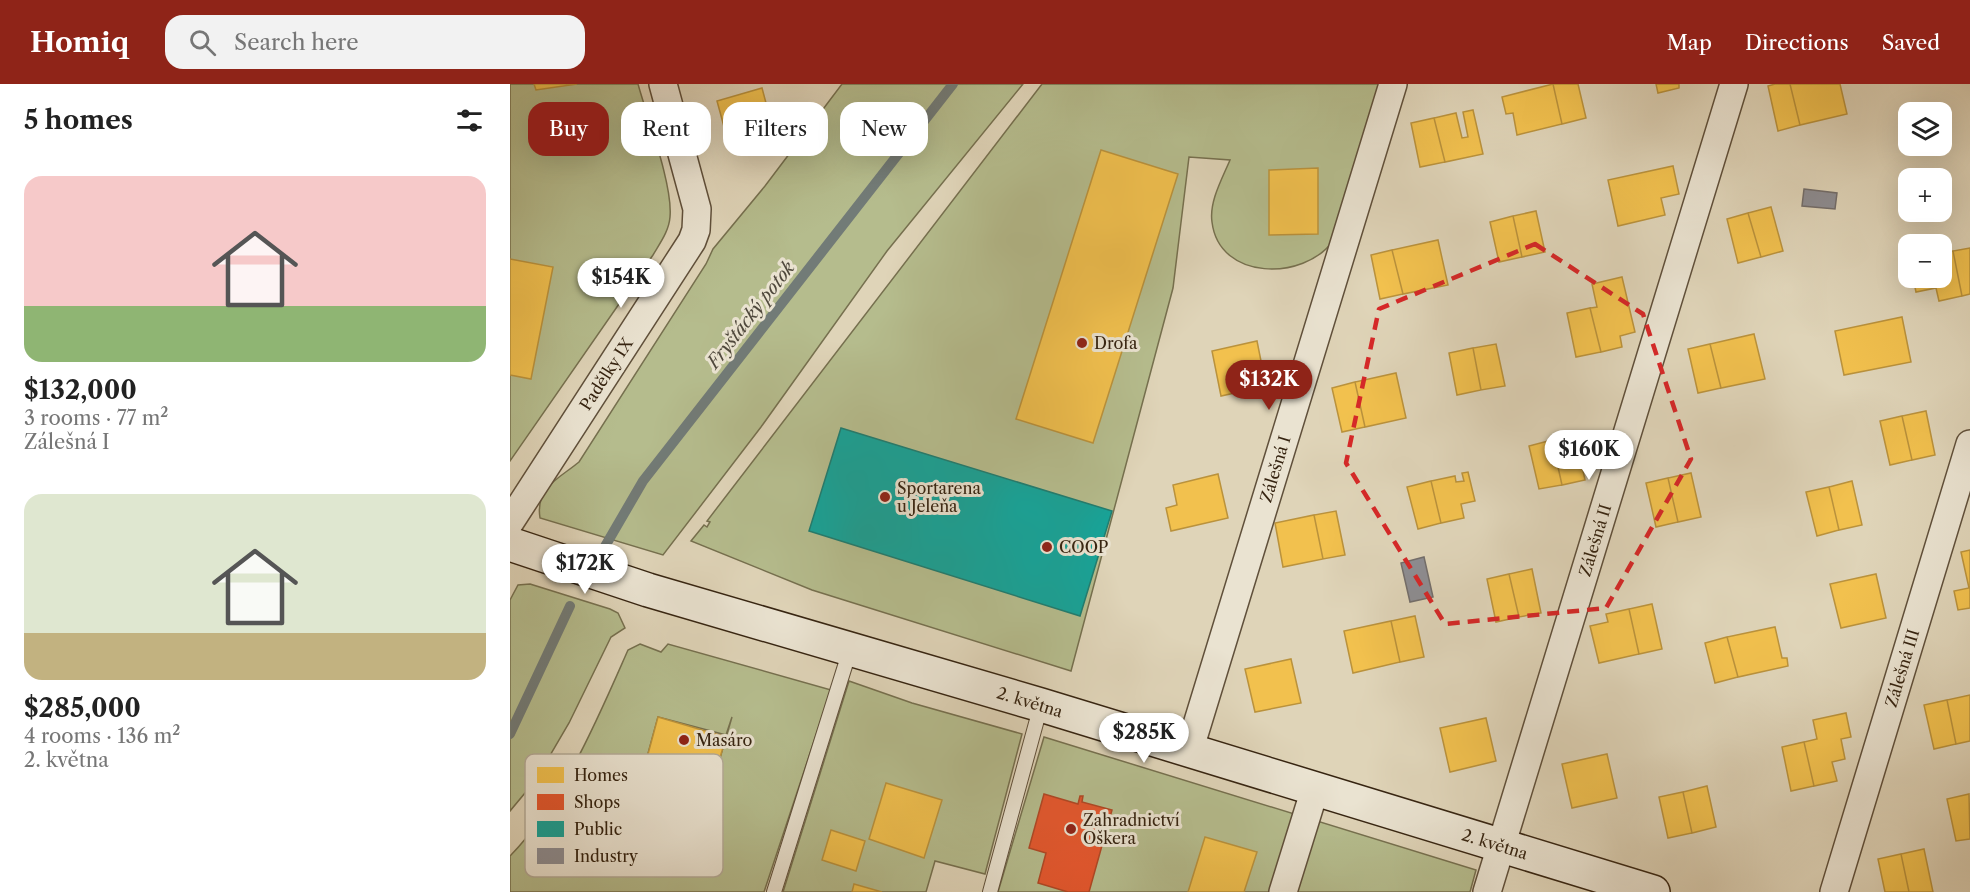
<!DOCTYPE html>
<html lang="en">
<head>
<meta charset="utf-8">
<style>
  :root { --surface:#fff; --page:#f2f2f2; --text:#222; --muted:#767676; --accent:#8f2418 }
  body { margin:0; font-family:"Libre Caslon Text",serif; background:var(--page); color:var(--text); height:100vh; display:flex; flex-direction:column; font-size:22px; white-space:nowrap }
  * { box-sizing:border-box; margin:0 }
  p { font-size:20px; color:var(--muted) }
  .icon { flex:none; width:33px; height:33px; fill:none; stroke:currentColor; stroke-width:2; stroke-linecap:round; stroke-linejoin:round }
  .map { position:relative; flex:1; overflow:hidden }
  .panel { display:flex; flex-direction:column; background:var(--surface); width:510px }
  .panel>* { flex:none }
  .hud { position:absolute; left:18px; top:18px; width:570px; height:54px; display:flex; gap:12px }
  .tools { position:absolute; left:1388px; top:18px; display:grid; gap:12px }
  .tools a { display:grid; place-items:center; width:54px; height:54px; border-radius:12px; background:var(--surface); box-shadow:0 6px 24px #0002; font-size:30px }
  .price { position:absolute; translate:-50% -51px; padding:0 14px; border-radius:21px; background:#fff; color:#222; font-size:20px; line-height:39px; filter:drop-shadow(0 2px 3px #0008) }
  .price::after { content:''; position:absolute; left:50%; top:36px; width:18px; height:14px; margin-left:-9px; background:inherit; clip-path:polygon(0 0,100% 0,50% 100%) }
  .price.selected { background:var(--accent); color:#fff }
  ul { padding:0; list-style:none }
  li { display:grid; align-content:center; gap:12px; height:318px; padding:0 24px }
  li span { display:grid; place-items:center; height:186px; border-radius:18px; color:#555 }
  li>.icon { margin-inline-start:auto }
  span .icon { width:108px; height:108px; fill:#fffc; stroke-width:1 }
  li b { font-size:26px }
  h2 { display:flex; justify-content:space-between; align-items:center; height:72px; padding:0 24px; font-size:26px }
  .chip { padding:0 21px; border-radius:18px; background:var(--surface); box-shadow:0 6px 24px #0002; font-size:21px; line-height:54px }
  .chip.selected { background:var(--accent); color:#fff }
  header { display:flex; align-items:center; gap:36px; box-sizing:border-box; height:84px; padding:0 30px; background:var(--accent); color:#fff }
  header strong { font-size:28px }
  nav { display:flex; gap:33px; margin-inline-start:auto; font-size:21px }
  .search { width:420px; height:54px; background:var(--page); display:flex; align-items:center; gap:15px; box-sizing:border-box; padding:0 21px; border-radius:18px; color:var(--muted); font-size:22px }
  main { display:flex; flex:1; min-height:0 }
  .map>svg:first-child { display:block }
  .green { fill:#b5bc8d; stroke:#76704f; stroke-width:1.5; fill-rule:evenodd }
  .homes { fill:#f2c14e; stroke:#ba923c; stroke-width:1.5 }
  .shops { fill:#e4572e; stroke:#b04825; stroke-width:1.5 }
  .public { fill:#17a398; stroke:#207d70; stroke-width:1.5 }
  .industry { fill:#8d8d92; stroke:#736e6b; stroke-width:1.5 }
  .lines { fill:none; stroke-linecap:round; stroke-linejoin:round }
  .stream { stroke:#727b77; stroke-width:10 }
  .lane-casing { stroke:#60503b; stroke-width:16 }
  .street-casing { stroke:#60503b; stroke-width:30 }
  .secondary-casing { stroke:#362411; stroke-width:36 }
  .lane { stroke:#eae3d1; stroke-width:14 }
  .street { stroke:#eae3d1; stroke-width:27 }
  .secondary { stroke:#eae3d1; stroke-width:33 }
  .marked { fill:none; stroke:#d62828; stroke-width:4.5; stroke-dasharray:12 8; stroke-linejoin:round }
  .poi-dot { fill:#8f2418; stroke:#eae3d1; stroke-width:2 }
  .labels { text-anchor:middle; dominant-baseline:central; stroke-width:6; stroke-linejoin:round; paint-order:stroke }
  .poi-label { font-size:16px; fill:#362411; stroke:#eae3d1; text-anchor:start }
  .street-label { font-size:16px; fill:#362411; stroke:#eae3d1 }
  .water-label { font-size:18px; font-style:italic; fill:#4f483c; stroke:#eae3d1 }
  .key { fill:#eae3d1; stroke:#b4aa97; stroke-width:1.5 }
  .key-label { font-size:16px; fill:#362411 }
</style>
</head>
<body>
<header>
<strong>Homiq</strong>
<div class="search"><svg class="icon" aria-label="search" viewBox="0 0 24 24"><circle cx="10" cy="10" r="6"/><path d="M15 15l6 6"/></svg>Search here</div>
<nav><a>Map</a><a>Directions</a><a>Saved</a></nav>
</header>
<main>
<section class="panel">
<h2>5 homes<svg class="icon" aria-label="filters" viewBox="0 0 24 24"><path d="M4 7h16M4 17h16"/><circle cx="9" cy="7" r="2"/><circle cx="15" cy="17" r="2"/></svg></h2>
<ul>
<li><span style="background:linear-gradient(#f6c9c9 70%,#8fb573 0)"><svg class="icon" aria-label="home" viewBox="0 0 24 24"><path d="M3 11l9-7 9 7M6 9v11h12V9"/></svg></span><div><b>$132,000</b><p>3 rooms · 77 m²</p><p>Zálešná I</p></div></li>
<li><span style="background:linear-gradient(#dfe7d0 75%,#c2b280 0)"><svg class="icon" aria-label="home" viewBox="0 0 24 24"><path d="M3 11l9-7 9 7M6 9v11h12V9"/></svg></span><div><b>$285,000</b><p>4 rooms · 136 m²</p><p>2. května</p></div></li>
</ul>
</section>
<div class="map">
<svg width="1460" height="808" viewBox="0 0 1460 808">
  <rect width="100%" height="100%" fill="#dfd4b8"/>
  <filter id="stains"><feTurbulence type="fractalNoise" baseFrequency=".00333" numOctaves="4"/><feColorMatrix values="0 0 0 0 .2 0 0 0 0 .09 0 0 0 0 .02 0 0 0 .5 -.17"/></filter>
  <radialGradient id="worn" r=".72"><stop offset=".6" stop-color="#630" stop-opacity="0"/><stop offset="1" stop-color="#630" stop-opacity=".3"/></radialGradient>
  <path class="green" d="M0,0H128C137,33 163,101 160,133C159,147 150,159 143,171L0,377Z
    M332,0H513L377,167L251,343L153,471L30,434C25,403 50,394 69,378L196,180L203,165L255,102Z
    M532,0H872L823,157C794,197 709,197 702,138C699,118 712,95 720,76L679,73L663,204L561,587L302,506L181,457L194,441L197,443L200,438L197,437Z
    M20,500L100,525L108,529L115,544L101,553L59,639L25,697L0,727V516L8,501Z
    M130,560L151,568L158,560L321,606L254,808H0V772C53,718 88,634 118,566ZM148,633L216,651L222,633L201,705L187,701L184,711L137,697L139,686L134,684Z
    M339,597L402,619L512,650L475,790L425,777L416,808H273Z
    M534,653L966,786L960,808H488Z"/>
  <path class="homes" d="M24,0H67L26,6Z
    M1043,0L1052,40L1007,51L1003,29L996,30L992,13Z
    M1043,0H1068L1076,34L1052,40Z
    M1146,0H1169V4L1148,9Z
    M1265,0H1280L1290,41L1268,47L1258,2Z
    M1280,0H1330L1337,30L1290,41Z
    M252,4L264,49L219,61L207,17Z
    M963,26L973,70L935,78L924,34L946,29L952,54L958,53L953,28Z
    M924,34L935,78L910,83L901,39Z
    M591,66L668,90L583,359L506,335Z
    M1163,82L1169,110L1151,114L1155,131L1108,142L1098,96Z
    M808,84V150L759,151V86Z
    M1261,123L1273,167L1251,173L1238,129Z
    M1026,127L1035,168L1012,173L1003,132Z
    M1238,129L1251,173L1228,179L1217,135Z
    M1003,132L1012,173L989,178L980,138Z
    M928,156L938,201L893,210L882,166Z
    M1460,164V210L1452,212L1443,167Z
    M882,166L893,210L870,215L861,171Z
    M1443,167L1452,212L1429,217L1426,204L1406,208L1403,194H1431V170Z
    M0,175L43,183L21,295L0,291Z
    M1112,193L1125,248L1110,252L1112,263L1091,268L1080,224L1087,223L1082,200Z
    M1080,224L1091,268L1066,273L1057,229Z
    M1392,233L1401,278L1334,291L1325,247Z
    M1244,250L1255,295L1211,304L1200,260Z
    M747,257L756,302L711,312L702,267Z
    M986,260L995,302L971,306L963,264Z
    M1200,260L1211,304L1188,309L1178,265Z
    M963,264L971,306L947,311L939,269Z
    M886,289L896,334L855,343L845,298Z
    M845,298L855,343L832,348L822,304Z
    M1416,327L1425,371L1402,376L1392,332Z
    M1392,332L1402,376L1380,381L1370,337Z
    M1082,348L1089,383L1073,387L1075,396L1052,401L1042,356Z
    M1042,356L1052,401L1029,405L1019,362Z
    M958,388L965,417L951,420L954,434L931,439L921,397L945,392L946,398L954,397L952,389Z
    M1181,389L1191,433L1168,438L1158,394Z
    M708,390L718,434L661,447L656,424L667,421L663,401Z
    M1158,394L1168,438L1146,443L1136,399Z
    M921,397L931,439L908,445L897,403Z
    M1342,397L1352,441L1329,446L1319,403Z
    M1319,403L1329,446L1307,452L1296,408Z
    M826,427L835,471L813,475L804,431Z
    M804,431L813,475L773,483L765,439Z
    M1460,466V524L1448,526L1444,507L1459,504L1451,468Z
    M1022,485L1031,529L1009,533L999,490Z
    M999,490L1009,533L986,538L977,495Z
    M1366,490L1376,534L1331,544L1320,500Z
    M1142,520L1152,565L1129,570L1119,525Z
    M1119,525L1129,570L1089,579L1080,542L1098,538L1096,530Z
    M905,532L914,573L890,578L881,537Z
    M881,537L890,578L843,589L834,547Z
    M1265,543L1272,574H1277L1278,582L1228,593L1217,553Z
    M1217,553L1228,593L1205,599L1195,559Z
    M781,575L791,619L745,628L735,585Z
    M1460,611V657L1446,660L1437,616Z
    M1437,616L1446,660L1424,665L1414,621Z
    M1336,629L1341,653L1331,655L1335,675L1322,678L1327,697L1304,702L1294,658L1307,655L1303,636Z
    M148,633L216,653L201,705L134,685Z
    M976,634L986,677L940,688L930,644Z
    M1294,658L1304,702L1281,707L1272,663Z
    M1097,670L1107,714L1062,724L1052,680Z
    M376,699L432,716L414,774L359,755Z
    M1197,702L1206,743L1182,749L1173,708Z
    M1173,708L1182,749L1158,754L1149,713Z
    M1459,710L1460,755L1446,757L1437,715Z
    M321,746L355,757L346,787L312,776Z
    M695,753L747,768L734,808H678Z
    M1414,765L1423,808H1399L1391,770Z
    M1391,770L1399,808H1375L1368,775Z
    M344,800L372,808H342Z"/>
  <path class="shops" d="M534,710L568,720L570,712H573L572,718L602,726L579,808H558L528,799L536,769L519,764Z"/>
  <path class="public" d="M331,344L602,427L570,532L299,447Z"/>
  <path class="industry" d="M1294,105L1327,109L1325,125L1292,122Z
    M914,473L923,513L900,518L891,479Z"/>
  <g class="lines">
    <path class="stream" d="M83,483L133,397L443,0
      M0,650L60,522"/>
    <defs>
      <path id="lane" d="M264,808L340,566
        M480,808L531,621"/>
      <path id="street" d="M0,438L182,157L186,146L187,125L153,0
        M679,667L883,0
        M773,808L805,705
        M977,808L1224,0
        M1324,808L1460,360"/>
      <path id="secondary" d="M0,460L138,506L531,621L1143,808"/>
    </defs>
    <use href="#lane" class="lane-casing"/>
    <use href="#street" class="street-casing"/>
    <use href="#secondary" class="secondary-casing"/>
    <use href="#lane" class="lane"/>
    <use href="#street" class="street"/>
    <use href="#secondary" class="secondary"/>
  </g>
  <path class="marked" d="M1025,160L1133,230L1181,375L1096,524L935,540L836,379L869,225Z"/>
  <g class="poi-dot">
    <circle cx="572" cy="259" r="6"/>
    <circle cx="375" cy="413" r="6"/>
    <circle cx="537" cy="463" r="6"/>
    <circle cx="174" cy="656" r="6"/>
    <circle cx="561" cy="745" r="6"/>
  </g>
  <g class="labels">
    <g class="poi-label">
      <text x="584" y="259">Drofa</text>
      <text x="387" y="404">Sportarena<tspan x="387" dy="18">u Jeleňa</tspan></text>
      <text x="549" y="463">COOP</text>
      <text x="186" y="656">Masáro</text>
      <text x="573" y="736">Zahradnictví<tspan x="573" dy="18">Oškera</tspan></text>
    </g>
    <g class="street-label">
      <text transform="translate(96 290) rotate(-57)">Padělky IX</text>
      <text transform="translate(765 385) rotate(-73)">Zálešná I</text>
      <text transform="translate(1085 456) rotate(-73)">Zálešná II</text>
      <text transform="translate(1392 584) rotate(-73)">Zálešná III</text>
      <text transform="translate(520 618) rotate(17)">2. května</text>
      <text transform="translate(985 760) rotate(17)">2. května</text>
    </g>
    <g class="water-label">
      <text transform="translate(241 231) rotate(-52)">Fryštácký potok</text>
    </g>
  </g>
  <rect x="15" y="670" width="198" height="123" rx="9" class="key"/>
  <rect x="27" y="683" width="27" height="16" fill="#f2c14e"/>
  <rect x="27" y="710" width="27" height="16" fill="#e4572e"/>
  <rect x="27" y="737" width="27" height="16" fill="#17a398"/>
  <rect x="27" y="764" width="27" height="16" fill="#8d8d92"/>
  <g class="key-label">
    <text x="64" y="697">Homes</text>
    <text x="64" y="724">Shops</text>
    <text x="64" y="751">Public</text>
    <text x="64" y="778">Industry</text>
  </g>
  <rect width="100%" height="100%" filter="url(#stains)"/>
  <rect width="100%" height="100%" fill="url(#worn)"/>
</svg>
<div class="tools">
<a><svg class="icon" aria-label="layers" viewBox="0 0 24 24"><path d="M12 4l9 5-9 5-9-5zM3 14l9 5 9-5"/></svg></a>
<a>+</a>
<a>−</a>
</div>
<b class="price" style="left:111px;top:225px">$154K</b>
<b class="price selected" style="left:759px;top:327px">$132K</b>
<b class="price" style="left:1079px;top:397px">$160K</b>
<b class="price" style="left:75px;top:511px">$172K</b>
<b class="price" style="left:634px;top:680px">$285K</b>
<div class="hud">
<a class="chip selected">Buy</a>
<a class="chip">Rent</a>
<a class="chip">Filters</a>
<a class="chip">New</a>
</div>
</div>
</main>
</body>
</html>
